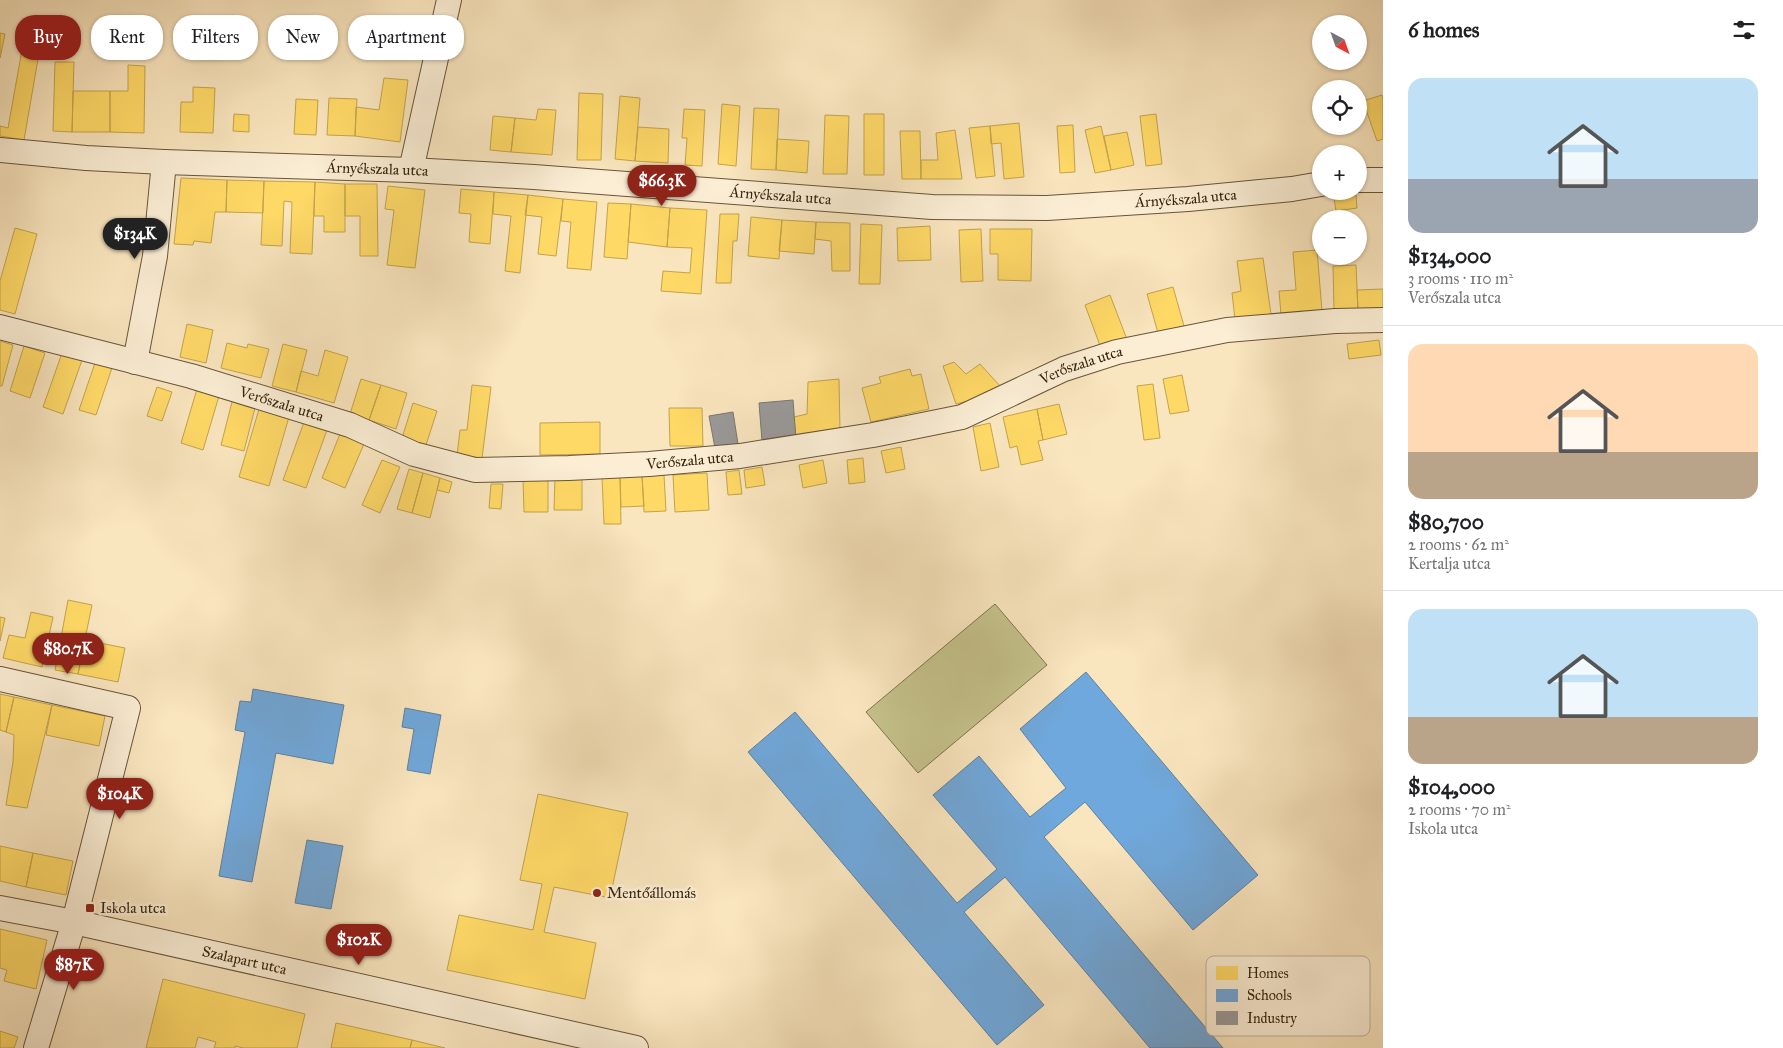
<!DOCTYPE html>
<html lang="en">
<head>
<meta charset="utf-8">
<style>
  :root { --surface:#fff; --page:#f2f2f2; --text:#202124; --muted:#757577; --line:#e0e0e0; --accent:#8f2418 }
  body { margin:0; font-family:"IM FELL Great Primer",serif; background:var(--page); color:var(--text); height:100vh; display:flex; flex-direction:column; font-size:19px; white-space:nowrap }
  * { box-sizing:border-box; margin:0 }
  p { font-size:16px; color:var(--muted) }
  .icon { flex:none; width:28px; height:28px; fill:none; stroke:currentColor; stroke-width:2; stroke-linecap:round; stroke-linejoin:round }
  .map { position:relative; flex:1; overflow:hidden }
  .panel { display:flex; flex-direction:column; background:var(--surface); width:400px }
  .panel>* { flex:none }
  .top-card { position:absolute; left:15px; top:15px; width:475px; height:45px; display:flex; gap:10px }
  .needle { width:32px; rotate:139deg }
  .controls { position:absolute; left:1312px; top:15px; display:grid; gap:10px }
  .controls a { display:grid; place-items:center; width:55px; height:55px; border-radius:50%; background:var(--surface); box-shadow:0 1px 4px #0004; font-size:25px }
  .price { position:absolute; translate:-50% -42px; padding:0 11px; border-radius:18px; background:var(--accent); color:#fff; font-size:16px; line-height:32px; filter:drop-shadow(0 1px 2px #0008) }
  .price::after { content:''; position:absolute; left:50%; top:30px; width:15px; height:11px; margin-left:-8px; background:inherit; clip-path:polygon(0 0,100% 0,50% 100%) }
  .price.active { background:#222; color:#fff }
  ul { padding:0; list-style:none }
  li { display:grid; align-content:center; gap:10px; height:265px; padding:0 25px }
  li+li { border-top:1px solid var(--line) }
  li span { display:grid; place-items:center; height:155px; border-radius:15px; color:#555 }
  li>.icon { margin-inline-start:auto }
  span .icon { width:90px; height:90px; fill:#fffc; stroke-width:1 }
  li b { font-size:21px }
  h2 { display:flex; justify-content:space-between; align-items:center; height:60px; padding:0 25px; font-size:21px }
  .chip { padding:0 18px; border-radius:20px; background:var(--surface); box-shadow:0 1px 4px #0004; font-size:18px; line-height:45px }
  .chip.active { background:var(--accent); color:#fff }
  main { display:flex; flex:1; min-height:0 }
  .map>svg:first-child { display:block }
  .green { fill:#c5c28c; stroke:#7e744c }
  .homes { fill:#ffd966; stroke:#c3a34b }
  .schools { fill:#6fa8dc; stroke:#5e819e }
  .industry { fill:#999; stroke:#7c766f }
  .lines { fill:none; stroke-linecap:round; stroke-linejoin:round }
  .street-casing { stroke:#685539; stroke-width:26 }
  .street { stroke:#fbeed5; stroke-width:24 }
  .poi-dot { fill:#8f2418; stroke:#fbeed5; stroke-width:2 }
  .labels { text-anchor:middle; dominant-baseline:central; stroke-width:5; stroke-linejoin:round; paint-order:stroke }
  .street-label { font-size:15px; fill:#37250d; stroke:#fbeed5 }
  .poi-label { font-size:15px; fill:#37250d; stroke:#fbeed5; text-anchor:start }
  .key { fill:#fbeed5; stroke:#c0b299; stroke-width:1 }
  .key-label { font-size:14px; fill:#37250d }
</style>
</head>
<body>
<main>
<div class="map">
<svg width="1383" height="1048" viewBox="0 0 1383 1048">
  <rect width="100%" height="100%" fill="#f9e5be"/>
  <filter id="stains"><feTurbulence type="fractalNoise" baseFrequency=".004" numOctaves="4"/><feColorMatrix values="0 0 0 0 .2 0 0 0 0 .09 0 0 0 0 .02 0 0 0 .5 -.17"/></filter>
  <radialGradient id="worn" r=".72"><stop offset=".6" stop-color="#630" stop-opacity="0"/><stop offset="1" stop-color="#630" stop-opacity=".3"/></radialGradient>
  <path class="green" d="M995,604L1047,665L918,773L866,712Z"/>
  <path class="homes" d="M0,33L5,34L0,58Z
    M25,33L42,36L24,140L0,136V126L8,128Z
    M55,62H74L72,132L53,131Z
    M128,65L145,66L144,133L110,132V91H128Z
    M384,78L408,80L400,142L355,136L356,107L379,110Z
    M193,87L215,88L213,133L180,132L181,102H193Z
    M73,91H110V132H72Z
    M579,93L603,94L601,160H577Z
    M1382,95L1383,99V139L1377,141L1363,101Z
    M620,96L640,98L635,161L615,159Z
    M329,98L357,99L355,136L327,135Z
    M296,99L318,100L316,135L294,134Z
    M722,104L740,106L736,166L718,164Z
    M754,108L779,109L776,170L751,169Z
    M538,109L556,110L552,155L511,152L515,118L536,120Z
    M684,109L705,110L702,166L685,165L687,138H682Z
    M234,114L249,115V132L233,131Z
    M864,114H884V175H864Z
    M1156,114L1162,164L1146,166L1140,116Z
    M825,115L849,116L847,174H823Z
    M493,116L515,118L511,152L490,150Z
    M1019,123L1024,177L1004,179L1001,143L991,144L990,126Z
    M1073,125L1075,172L1060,173L1057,126Z
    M990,126L995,176L976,178L969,128Z
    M1101,126L1111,170L1095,173L1085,130Z
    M638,127L669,129L668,163L635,161Z
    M955,130L962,179H921V160H938L936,133Z
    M900,131H920L921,179H902Z
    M1127,132L1134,165L1111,170L1104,136Z
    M777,139L809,141L807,173L776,170Z
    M181,178L227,180L226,212H215L211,243L194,241L193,245L174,244Z
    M227,180L264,181L263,213L226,212Z
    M264,181L315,182L312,254L290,253L292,202L284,201L282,246L261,245Z
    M315,182L345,184V232H324V216H314Z
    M345,184H377L378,256H360V216H345Z
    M388,186L425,190L415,268L387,265L394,210L385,209Z
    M461,189L494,192L490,244L469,242L471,214L459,213Z
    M494,192L528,195L520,273L505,271L511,216L493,214Z
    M528,195L563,199L556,256L538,254L542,217L525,215Z
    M1356,195L1357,208L1336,211L1334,198Z
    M563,199L597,202L591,270L567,268L571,222L561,221Z
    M608,203L631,204L627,259L604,257Z
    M631,204L670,208L667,247L628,242Z
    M670,208L707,210L701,294L661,291L663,271L690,273L692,248L667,247Z
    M720,214H739L737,241H733L731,283H716Z
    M751,217L782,220L779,259L748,256Z
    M782,220L816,222L814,254L779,251Z
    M816,222L850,223V271H832L831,241L815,239Z
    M861,224L882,225L880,284H859Z
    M930,226L931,260L898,261L897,228Z
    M15,228L37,234L15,314L0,310V281Z
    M981,229L983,281L961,282L959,230Z
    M990,229H1032L1031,281L998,280V254H990Z
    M1317,250L1322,311L1281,314L1279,291L1296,290L1293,252Z
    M1263,258L1271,314L1235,319L1232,293L1241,291L1237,261Z
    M1356,265L1358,310L1334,311L1333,266Z
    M1173,287L1184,326L1158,333L1147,294Z
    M1383,289V309L1358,310L1357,290Z
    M1110,295L1128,342L1102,351L1085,305Z
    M187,324L213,330L206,363L180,357Z
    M1379,340L1381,355L1349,359L1347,344Z
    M0,341L13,345L2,386H0Z
    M227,343L247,348L248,344L269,349L261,378L221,368Z
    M283,344L307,350L296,392L272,386Z
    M24,346L45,353L30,398L10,391Z
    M325,350L348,357L334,403L296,392L301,371L318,376Z
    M62,353L82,360L63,414L43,407Z
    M96,360L113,365L96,415L79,410Z
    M954,362L966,374L980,364L1001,387L983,397L956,404L943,366Z
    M910,369L912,376L921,374L929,409L871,422L862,388L881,383L879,377Z
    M1182,375L1189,411L1170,414L1163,379Z
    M361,379L381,385L369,420L350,414Z
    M839,379L840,431L796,439L794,417L807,414L808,382Z
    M1153,384L1160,438L1144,440L1137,386Z
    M381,385L407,393L396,429L369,420Z
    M472,385L491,387L482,458L457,455L460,430H467Z
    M157,387L172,392L162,421L147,416Z
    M197,389L219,396L203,450L181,443Z
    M233,398L256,404L244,451L221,445Z
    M413,403L437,411L426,445L402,438Z
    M1059,404L1067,434L1043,440L1037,409Z
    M669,408H702L703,446H670Z
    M259,409L289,417L269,486L239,477Z
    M1037,409L1043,440L1038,441L1043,460L1021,465L1017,446L1010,448L1003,417Z
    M304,422L327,430L306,488L283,480Z
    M600,422V454L540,455V423Z
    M990,423L999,467L981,471L973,427Z
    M340,434L364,444L345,488L322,478Z
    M901,447L905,469L886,473L881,451Z
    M863,458L865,482L849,484L847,460Z
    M382,460L400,467L380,513L362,505Z
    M823,460L827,483L803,488L799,465Z
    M762,467L765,485L746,488L744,470Z
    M409,469L423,473L412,513L397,509Z
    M739,470L742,494L728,495L726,472Z
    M423,473L440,478L430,518L412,513Z
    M707,473L709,510L675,512L673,475Z
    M664,475L666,511L644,512L642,476Z
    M642,476L644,506L621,507L620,477Z
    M620,477L621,524H604L602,478Z
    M440,478L452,482L449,493L437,490Z
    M555,478H582V510H554Z
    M523,480H548V512H524Z
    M491,484H503L501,509L489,508Z
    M68,600L92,605L78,674L55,670Z
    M31,612L53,617L42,667L3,658L9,635L25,638Z
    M0,617L5,618L0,641Z
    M85,640L125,648L118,682L78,674Z
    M0,694L14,697L6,732L0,730Z
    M14,697L52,705L27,808L6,805L13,762L14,735L6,732Z
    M52,705L105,716L99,746L46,735Z
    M538,794L628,813L610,898L554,887L544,932L596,943L585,999L447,970L459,915L533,930L542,884L520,880Z
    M0,846L33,853L26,887L0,881Z
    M33,853L73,861L66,895L26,887Z
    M0,929L47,940L36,989L4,981L7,970L0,968Z
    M163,979L305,1014L297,1048H243L235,1046V1048H214L216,1042L198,1037L195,1048H146Z
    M336,1023L412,1040L410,1048H331Z
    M0,1031L18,1037L14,1048H0Z
    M412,1040L445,1048H410Z"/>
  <path class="schools" d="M1086,672L1258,875L1193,930L1085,802L1044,837L1223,1048H1150L1005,877L964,912L1044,1005L997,1045L748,752L795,712L957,903L997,869L933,795L979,756L1030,817L1066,788L1020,729Z
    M253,689L344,705L333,764L276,753L252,882L219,876L245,732L235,730L240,701L251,702Z
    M405,708L441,715L430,774L407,770L414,729L402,727Z
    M307,840L343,846L331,909L295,903Z"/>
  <path class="industry" d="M793,400L796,439L762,441L759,403Z
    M733,412L738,444L715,448L709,416Z"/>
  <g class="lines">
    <defs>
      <g id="street">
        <path id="s1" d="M0,150L86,158L164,162L411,170L534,177L932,207L1047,208L1188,199L1292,189L1321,184"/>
        <path d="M411,170L449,0"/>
        <path d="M1359,180H1383"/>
        <path id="s2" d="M0,327L191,376L350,425L414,454L475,470L569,468L649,464L740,456L873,435L962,417L1064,369L1117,352L1227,330L1335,321L1383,320"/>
        <path d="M135,362L155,256L164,162"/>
        <path d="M0,679L128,708L74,922L36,1048"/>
        <path id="s3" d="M0,908L74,922L636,1048"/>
      </g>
    </defs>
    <use href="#street" class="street-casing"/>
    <use href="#street" class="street"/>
  </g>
  <g class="poi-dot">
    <circle cx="597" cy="893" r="5"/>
    <rect x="85" y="903" width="10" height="10" rx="2.5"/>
  </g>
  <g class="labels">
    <g class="street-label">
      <text stroke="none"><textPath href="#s1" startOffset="378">Árnyékszala utca</textPath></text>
      <text stroke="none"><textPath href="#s1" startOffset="782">Árnyékszala utca</textPath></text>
      <text stroke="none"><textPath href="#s1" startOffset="1188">Árnyékszala utca</textPath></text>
      <text stroke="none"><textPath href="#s2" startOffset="1118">Verőszala utca</textPath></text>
      <text stroke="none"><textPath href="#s2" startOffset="292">Verőszala utca</textPath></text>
      <text stroke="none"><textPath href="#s2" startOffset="712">Verőszala utca</textPath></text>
      <text stroke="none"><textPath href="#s3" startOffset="250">Szalapart utca</textPath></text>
    </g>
    <g class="poi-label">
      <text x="607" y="893">Mentőállomás</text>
      <text x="100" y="908">Iskola utca</text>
    </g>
  </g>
  <rect x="1206" y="956" width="164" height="80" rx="8" class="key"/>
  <rect x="1216" y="966" width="22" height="14" fill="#ffd966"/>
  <rect x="1216" y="989" width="22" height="13" fill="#6fa8dc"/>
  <rect x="1216" y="1011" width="22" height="14" fill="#999"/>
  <g class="key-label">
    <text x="1247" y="978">Homes</text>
    <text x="1247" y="1000">Schools</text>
    <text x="1247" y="1023">Industry</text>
  </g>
  <rect width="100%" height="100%" filter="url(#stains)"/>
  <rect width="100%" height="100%" fill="url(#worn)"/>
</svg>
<div class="controls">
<a><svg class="needle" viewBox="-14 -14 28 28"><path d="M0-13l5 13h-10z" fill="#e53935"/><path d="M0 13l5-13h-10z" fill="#757577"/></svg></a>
<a><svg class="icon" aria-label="locate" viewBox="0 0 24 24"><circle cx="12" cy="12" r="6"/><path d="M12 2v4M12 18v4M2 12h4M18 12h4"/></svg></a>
<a>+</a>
<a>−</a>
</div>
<b class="price" style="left:662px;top:207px">$66.3K</b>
<b class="price active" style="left:135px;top:260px">$134K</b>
<b class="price" style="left:68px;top:675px">$80.7K</b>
<b class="price" style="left:120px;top:820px">$104K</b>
<b class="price" style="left:359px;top:966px">$102K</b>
<b class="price" style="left:74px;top:991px">$87K</b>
<div class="top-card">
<a class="chip active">Buy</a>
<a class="chip">Rent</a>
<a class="chip">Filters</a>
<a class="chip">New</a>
<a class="chip">Apartment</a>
</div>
</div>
<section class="panel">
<h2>6 homes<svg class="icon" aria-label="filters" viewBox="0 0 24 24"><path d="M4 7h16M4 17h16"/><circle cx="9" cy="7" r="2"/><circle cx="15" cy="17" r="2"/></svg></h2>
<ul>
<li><span style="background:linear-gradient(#bfe0f5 65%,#9aa5b1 0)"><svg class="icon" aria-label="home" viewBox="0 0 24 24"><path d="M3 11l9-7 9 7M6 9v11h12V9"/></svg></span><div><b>$134,000</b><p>3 rooms · 110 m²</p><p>Verőszala utca</p></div></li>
<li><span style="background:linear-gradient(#ffd9b3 70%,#b9a48a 0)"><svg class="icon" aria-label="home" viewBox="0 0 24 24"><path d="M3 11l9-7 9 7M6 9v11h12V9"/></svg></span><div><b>$80,700</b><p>2 rooms · 62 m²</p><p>Kertalja utca</p></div></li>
<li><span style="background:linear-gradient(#bfe0f5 70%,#b9a48a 0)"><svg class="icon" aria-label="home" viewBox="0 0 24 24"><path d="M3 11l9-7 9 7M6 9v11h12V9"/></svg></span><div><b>$104,000</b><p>2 rooms · 70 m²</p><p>Iskola utca</p></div></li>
</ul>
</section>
</main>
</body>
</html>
